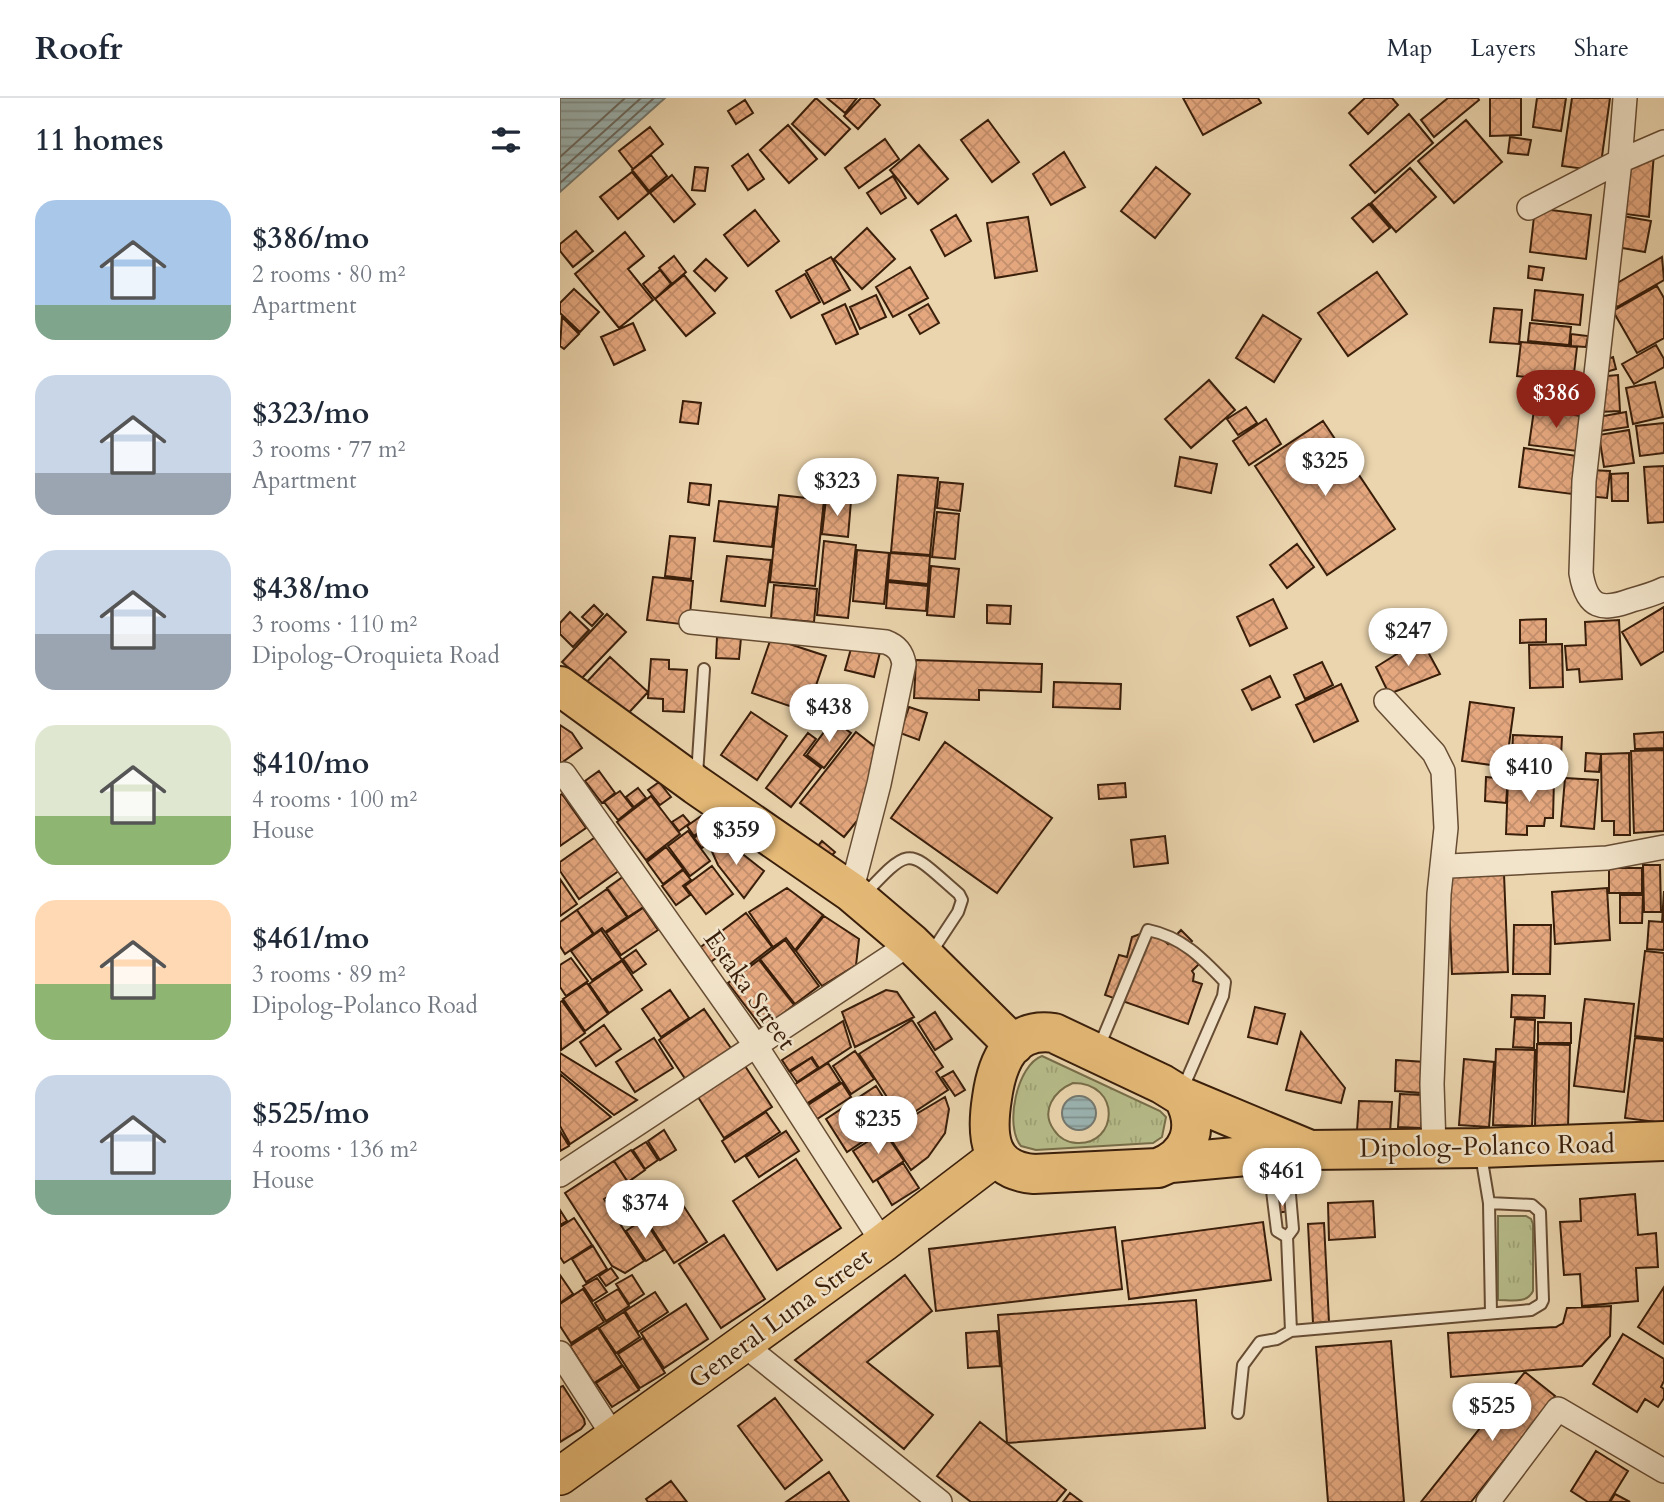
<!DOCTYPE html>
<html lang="en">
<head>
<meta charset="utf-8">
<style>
  :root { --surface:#fff; --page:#f2f2f3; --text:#1f2937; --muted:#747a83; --line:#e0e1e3; --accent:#8f2418 }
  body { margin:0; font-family:Cardo,serif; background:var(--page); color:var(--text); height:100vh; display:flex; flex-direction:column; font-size:26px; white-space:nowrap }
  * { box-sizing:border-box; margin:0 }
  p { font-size:23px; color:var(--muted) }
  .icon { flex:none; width:38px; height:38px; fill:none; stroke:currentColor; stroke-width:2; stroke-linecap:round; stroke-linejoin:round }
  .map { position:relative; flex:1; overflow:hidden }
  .drawer { display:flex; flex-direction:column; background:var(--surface); width:560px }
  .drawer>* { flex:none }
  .price { position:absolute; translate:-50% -60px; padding:0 16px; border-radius:24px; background:#fff; color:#222; font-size:23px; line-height:46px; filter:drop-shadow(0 2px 4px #0008) }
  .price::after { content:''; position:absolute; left:50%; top:42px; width:21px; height:16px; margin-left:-10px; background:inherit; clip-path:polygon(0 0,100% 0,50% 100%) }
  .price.selected { background:var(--accent); color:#fff }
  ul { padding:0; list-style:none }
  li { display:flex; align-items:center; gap:21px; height:175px; padding:0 35px }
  li span { display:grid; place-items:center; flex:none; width:196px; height:140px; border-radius:21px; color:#555 }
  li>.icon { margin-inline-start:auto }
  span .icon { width:84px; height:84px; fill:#fffc; stroke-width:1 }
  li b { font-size:30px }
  h2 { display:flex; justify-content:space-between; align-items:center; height:84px; padding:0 35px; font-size:30px }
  header { display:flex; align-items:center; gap:42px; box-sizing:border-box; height:98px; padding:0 35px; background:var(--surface); border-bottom:2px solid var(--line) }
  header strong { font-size:33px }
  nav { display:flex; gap:38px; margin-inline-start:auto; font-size:24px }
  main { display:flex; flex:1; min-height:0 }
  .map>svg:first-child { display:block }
  .grass { fill:url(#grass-tufts); stroke:#786e4a; stroke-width:2; fill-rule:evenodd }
  .water { fill:url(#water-rules); stroke:#747971; stroke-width:2 }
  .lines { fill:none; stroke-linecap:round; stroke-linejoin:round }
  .shore { stroke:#6a6a60; stroke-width:2 }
  .building { fill:url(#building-cross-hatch); stroke:#391e0a; stroke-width:2 }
  .service-casing { stroke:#664c33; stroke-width:14 }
  .minor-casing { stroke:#664c33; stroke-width:26 }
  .primary-casing { stroke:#391e0a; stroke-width:40 }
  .trunk-casing { stroke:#391e0a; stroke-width:42 }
  .service { stroke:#f2e4ca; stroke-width:10 }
  .minor { stroke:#f2e4ca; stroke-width:23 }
  .primary { stroke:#e6ba77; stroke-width:37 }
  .trunk { stroke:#e6ba77; stroke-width:38 }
  .labels { text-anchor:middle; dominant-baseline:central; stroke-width:5; stroke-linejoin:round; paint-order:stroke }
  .street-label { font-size:26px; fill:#391e0a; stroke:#f2e4ca }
</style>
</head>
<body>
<header>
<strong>Roofr</strong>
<nav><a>Map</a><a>Layers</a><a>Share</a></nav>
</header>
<main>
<section class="drawer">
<h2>11 homes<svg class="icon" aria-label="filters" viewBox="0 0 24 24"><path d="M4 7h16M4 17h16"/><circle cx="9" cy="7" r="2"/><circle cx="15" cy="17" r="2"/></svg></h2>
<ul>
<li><span style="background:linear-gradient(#a9c7e8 75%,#7fa58c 0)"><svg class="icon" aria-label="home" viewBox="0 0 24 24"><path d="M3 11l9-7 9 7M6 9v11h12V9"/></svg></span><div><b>$386/mo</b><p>2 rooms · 80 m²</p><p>Apartment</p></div></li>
<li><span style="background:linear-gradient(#c9d6e8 70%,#9aa5b1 0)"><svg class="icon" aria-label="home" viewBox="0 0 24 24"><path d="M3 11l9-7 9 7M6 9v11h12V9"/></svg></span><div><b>$323/mo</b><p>3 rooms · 77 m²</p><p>Apartment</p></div></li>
<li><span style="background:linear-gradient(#c9d6e8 60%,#9aa5b1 0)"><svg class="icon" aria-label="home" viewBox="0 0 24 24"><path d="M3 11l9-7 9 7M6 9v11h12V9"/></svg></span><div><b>$438/mo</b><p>3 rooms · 110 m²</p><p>Dipolog-Oroquieta Road</p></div></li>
<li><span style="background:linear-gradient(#dfe7d0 65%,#8fb573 0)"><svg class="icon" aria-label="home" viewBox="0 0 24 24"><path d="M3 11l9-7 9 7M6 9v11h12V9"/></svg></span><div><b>$410/mo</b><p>4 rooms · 100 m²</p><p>House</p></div></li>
<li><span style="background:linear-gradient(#ffd9b3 60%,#8fb573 0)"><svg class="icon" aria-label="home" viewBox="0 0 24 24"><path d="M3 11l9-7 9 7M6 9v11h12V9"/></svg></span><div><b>$461/mo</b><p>3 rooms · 89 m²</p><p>Dipolog-Polanco Road</p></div></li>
<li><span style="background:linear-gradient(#c9d6e8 75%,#7fa58c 0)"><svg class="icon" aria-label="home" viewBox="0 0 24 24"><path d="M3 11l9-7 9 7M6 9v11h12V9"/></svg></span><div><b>$525/mo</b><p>4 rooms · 136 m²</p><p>House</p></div></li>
</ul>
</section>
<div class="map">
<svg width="1104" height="1404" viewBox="0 0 1104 1404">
  <defs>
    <pattern id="grass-tufts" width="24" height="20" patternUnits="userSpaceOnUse" patternTransform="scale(1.75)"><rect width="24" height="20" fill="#b7bd8b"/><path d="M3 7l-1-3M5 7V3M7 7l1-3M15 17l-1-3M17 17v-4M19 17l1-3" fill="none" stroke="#9ea277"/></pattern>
    <pattern id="water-rules" width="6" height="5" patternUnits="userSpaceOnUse" patternTransform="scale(1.75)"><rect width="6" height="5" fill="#9cb6b5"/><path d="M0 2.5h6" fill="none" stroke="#809391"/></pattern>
    <pattern id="building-cross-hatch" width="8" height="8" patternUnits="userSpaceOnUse" patternTransform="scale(1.75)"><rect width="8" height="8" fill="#e4a77e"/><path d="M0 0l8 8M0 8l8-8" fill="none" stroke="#c48f6c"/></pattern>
  </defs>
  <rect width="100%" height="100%" fill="#ebd5ae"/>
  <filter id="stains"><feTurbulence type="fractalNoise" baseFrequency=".00286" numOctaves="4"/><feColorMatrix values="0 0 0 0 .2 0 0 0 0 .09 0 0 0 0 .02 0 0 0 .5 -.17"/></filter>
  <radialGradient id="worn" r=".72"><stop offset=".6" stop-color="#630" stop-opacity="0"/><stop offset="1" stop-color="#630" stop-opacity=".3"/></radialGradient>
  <path class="grass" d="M482,958L600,1013L606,1019L602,1039L593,1045L476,1052L461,1048C444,1028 457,967 482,958ZM513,985C562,985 558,1047 517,1045C508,1045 499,1040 494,1032C480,1013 494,993 513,985Z
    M938,1118H966L971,1121L973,1126V1193C967,1206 951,1202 938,1202Z"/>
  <path class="water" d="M0,0H105L0,94Z
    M502 1015a17 17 0 1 1 34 0a17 17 0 1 1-34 0Z"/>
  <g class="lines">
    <path class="shore" d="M0,59L65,0
      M0,73L81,0
      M0,85L94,0"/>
  </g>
  <path class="building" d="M256,0L290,31L265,57L232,26Z
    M267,0H297L285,15Z
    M301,0H313L320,7L298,31L284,18Z
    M623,0H698L701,5L643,37Z
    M805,0H832L838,7L808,36L789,15Z
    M888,0H918L919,2L874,39L861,22Z
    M930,0H961V37L930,38Z
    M977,0H1006L1001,33L973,29Z
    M1012,0H1050L1040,73L1002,68Z
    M185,2L193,15L176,26L168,13Z
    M849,16L873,45L815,95L790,67Z
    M428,22L459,64L432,84L401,42Z
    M906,22L942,64L894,105L858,63Z
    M228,27L257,61L229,85L200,52Z
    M90,29L103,46L73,71L59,53Z
    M950,39L971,42L968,57L948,55Z
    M325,41L339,61L299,90L285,70Z
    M359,47L388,81L358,106L330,72Z
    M504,54L525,89L491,107L473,76Z
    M1094,55L1089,119L1057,115L1063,66Z
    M188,56L204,81L188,92L172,68Z
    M91,57L107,78L89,93L72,72Z
    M135,69L148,70L145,93L132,92Z
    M596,69L630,96L595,140L561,113Z
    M850,70L876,99L836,134L811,105Z
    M72,74L89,95L58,121L40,99Z
    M112,77L135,106L114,124L90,95Z
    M333,78L346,100L321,116L307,95Z
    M809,106L830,130L813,144L792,120Z
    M975,110L1031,117L1026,161L970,154Z
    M195,112L219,143L188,168L164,137Z
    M396,117L411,143L385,158L371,132Z
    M1057,117L1091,123L1085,154L1051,148Z
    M468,119L477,173L435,180L427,125Z
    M307,130L335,161L302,191L274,161Z
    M16,133L33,153L13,169L0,153V146Z
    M65,134L84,158L68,171L93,202L59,230L15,176Z
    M114,158L126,174L112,186L99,170Z
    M271,159L290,192L264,206L246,173Z
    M1102,159L1104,182L1057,209L1047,191Z
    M146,161L167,180L155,193L134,173Z
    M969,168L984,170L982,182L968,180Z
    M350,169L368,200L333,219L316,189Z
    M100,172L111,186L95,201L83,186Z
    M817,174L847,216L788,258L758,215Z
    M245,176L260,204L231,220L216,193Z
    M124,177L155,215L126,238L95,201Z
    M1097,188L1104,200V240L1077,255L1053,213Z
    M14,191L39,214L20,234L0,215V205Z
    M975,192L1023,197L1020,227L972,222Z
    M316,197L326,219L300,231L290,209Z
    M285,206L298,236L276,246L262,217Z
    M368,206L379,225L360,236L349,217Z
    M934,210L962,212L959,246L930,244Z
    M703,217L741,241L714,284L676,260Z
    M2,219L19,236L4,251L0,248Z
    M73,225L85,252L54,267L41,239Z
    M970,225L1011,229L1009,247L968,243Z
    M1011,236L1028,238L1026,249L1011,248Z
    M961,244L1017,249L1013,284L957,278Z
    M1096,247L1104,261V269L1074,286L1062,266Z
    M1053,259L1056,271L1046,274L1042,263Z
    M1058,277L1060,313L1038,314L1036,279Z
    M649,282L675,312L631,350L605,321Z
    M971,282L1021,287L1018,315L968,309Z
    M1095,284L1103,319L1073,326L1066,290Z
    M123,303L141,305L138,326L120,324Z
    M686,309L697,325L678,337L667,321Z
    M974,312L1022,318L1017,353L969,347Z
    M1066,314L1068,329L1040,333L1038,319Z
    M706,321L721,346L689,367L673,343Z
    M763,323L835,431L767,477L695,368Z
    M1104,325V355L1080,358L1076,328Z
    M1069,332L1074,365L1044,369L1039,337Z
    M964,350L1017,358L1012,396L959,389Z
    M620,359L657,366L651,395L615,388Z
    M1104,368V424L1088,425L1084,369Z
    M1030,372L1050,373L1047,400L1027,398Z
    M1068,375V403H1052L1051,376Z
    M338,377L378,380L370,457L331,454Z
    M380,384L403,386L400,413L377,410Z
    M130,385L151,387L149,407L128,404Z
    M219,397L264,402L255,488L210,484Z
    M266,401L291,403L288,439L262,436Z
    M159,403L217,409L212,449L154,443Z
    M377,414L399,416L395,461L372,459Z
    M110,438L135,440L131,481L105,478Z
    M264,443L296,447L288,520L257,517Z
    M737,446L754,469L727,490L710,467Z
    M297,452L329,455L324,506L293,503Z
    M330,455L370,458L368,486L328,482Z
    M167,458L211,462L205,508L161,503Z
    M371,468L399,471L394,519L367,517Z
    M93,479L133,483L129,527L87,522Z
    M328,484L368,488L366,513L326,510Z
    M214,487L257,491L254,524L211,520Z
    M713,501L727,530L690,548L677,519Z
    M34,507L43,516L32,528L22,519Z
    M427,507L451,508L450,526L427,525Z
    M1104,509V553L1081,567L1062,534Z
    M10,514L29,532L13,549L0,536V525Z
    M47,516L66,534L21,581L2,564Z
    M986,521V544L960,545V522Z
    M1059,522L1062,581L1020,584L1019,571L1007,572L1005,548L1026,547L1025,524Z
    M157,539L181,540L179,561L156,560Z
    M211,540L266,558L247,614L192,595Z
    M861,541L880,576L829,596L816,569Z
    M1002,546L1003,589L970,590L969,547Z
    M292,547L320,554L314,579L285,572Z
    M50,559L88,594L62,622L24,587Z
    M91,561L109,562V571L127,572L124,614L103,613V601L88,600Z
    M356,562L482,566L481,594L419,592V602L354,600Z
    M762,564L773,587L745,601L734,577Z
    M710,578L720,599L692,612L682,592Z
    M494,584L561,586L560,611L493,609Z
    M781,586L798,623L754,644L736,607Z
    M910,604L954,610L946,669L902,663Z
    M349,609L367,615L359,642L340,635Z
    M191,614L227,638L197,682L161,657Z
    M273,622L291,635L264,670L247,657Z
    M0,627L12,635L22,650L0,666Z
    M296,634L319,652L305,713L284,739L240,705Z
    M1104,634V650L1075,651L1074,636Z
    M248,635L256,641L244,657L261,670L231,709L206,690Z
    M953,637L1002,639L1000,678L951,677Z
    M385,644L492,720L437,795L331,720Z
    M1104,652V733L1074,735L1071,653Z
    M1026,655L1041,656L1039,674L1025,673Z
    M1069,655L1070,737H1054V723H1042L1041,656Z
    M39,673L55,695L42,705L25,683Z
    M926,679L948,681L946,705L925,703Z
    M948,680L994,681L993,720H985L984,728H967V737L946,736Z
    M1005,680L1038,682L1034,731L1001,728Z
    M99,684L111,699L100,707L88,692Z
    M565,685L566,699L539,701L538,687Z
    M78,690L86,700L74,709L66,699Z
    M60,693L73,710L58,722L44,704Z
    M2,696L26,730L0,748V697Z
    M91,698L120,736L86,762L57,724Z
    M123,717L130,725L119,733L112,724Z
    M141,718L148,727L134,738L127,728Z
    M128,733L150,763L130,778L108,748Z
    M142,733L150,743L142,750L134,740Z
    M37,738L60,772L19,801L0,773V764Z
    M605,738L608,765L574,769L571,742Z
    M165,742L204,773L184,800L158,767L149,747Z
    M262,743L275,754L266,764L253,754Z
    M106,749L123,771L103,786L87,764Z
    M1083,767H1100L1101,814H1084Z
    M152,768L173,796L146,816L125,788Z
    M1049,770H1082V795H1049Z
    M123,772L131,782L123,788L130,797L116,807L102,788Z
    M67,776L88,806L68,819L47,790Z
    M944,776L948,874L892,876L888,779Z
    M0,781L17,806L0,818Z
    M227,790L263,817L235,852L226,840L213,849L189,814Z
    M1047,790L1050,842L995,846L992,794Z
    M47,791L67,819L45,834L42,830L34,836L17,812Z
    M1104,793V852L1087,851L1089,823L1102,824Z
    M1060,797H1083L1082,825H1060Z
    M83,810L98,832L61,857L46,835Z
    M17,812L33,836L5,856L0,848V824Z
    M186,815L212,849L177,876L151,841Z
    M264,818L299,841L296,867L262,888L236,853Z
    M954,827H991L990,876H953Z
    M41,832L62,862L32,882L11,853Z
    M621,832L632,843L624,852L639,866L632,873L634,876L633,883L642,886L628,926L545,897L559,857L567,859L572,839L585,834L598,837L608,846Z
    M150,842L160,857L148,866L137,852Z
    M225,842L259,888L235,906L200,861Z
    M76,852L86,866L73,875L63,861Z
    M1085,853L1104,855V941L1075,938Z
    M11,860L28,883L6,898L0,889V867Z
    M199,862L234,907L203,931L168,885Z
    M62,863L82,892L49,915L29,886Z
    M27,885L48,916L25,933L3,901Z
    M110,892L129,920L101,939L82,911Z
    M326,892L337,894L354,919L295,949L282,914Z
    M952,897L985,898L984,920L951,919Z
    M1025,901L1074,906L1064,994L1014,988Z
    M2,903L25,935L1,952L0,904Z
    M695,909L725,916L717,946L688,939Z
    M144,911L173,953L128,985L99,942Z
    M375,914L392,941L375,952L358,925Z
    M955,921L975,922L974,950L953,949Z
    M352,922L383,969L376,974L388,992L342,1022L299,956Z
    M283,923L291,949L259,970L252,959L229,973L222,962Z
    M978,924L1011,925V945H978Z
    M44,927L61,951L36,968L20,944Z
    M741,934L785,990L781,1005L726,992Z
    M94,940L113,970L75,994L56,964Z
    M1075,940L1104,943V1025L1065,1020Z
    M977,946L1010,947L1008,1030L975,1029Z
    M936,951L975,952L972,1028L933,1027Z
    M295,953L314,981L291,996L273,968Z
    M0,955L77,1002L54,1017L0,973Z
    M251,960L258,970L237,984L230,974Z
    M904,961L934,964L929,1029L899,1027Z
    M836,962L865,964L863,995L835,993Z
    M268,965L280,984L246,1006L234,987Z
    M185,968L212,1009L164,1040L138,999Z
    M393,973L405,992L395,998L382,979Z
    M0,976L51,1019L10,1046L0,1028Z
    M282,985L291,999L257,1021L248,1007Z
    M316,988L337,1021L287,1054L266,1021Z
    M840,996L863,997L861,1030L838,1029Z
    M385,999L389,1011L385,1035L368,1059L351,1072L326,1034Z
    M799,1003L832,1004L830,1035L797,1033Z
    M206,1014L220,1034L175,1064L162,1043Z
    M104,1032L116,1052L100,1062L88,1043Z
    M0,1033L9,1048L0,1053Z
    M226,1033L239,1053L199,1079L186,1059Z
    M324,1033L344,1063L313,1084L293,1053Z
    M86,1044L98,1062L85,1071L73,1052Z
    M71,1052L85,1072L68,1084L54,1063Z
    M236,1061L281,1130L217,1172L173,1103Z
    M54,1063L69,1086L44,1101L84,1163L65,1175L52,1168L5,1095Z
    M343,1065L359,1090L332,1107L317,1082Z
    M1075,1096L1078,1137L1096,1135L1098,1169L1076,1170L1078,1203L1022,1208L1020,1176L1004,1177L1000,1124L1021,1123L1020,1101Z
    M117,1098L147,1144L114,1165L85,1120Z
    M813,1103L815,1139L769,1142L768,1105Z
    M728,1104L729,1113L717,1115L716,1106Z
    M0,1112L7,1123L0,1127Z
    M14,1120L32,1147L4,1165L0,1159V1129Z
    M84,1121L104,1152L86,1163L66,1133Z
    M703,1124L711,1182L569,1201L562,1143Z
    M764,1125L769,1224L753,1225L748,1126Z
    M555,1129L562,1191L376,1213L369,1151Z
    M164,1137L205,1201L161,1230L119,1166Z
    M33,1148L47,1171L26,1184L12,1161Z
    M51,1170L58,1180L46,1188L39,1178Z
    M0,1177L13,1196L0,1205Z
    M72,1177L84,1196L69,1206L56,1186Z
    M345,1177L372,1213L307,1264L373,1317L344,1351L235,1262Z
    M37,1180L47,1194L33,1203L23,1188Z
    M1104,1189V1246L1078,1229Z
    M23,1191L44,1224L11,1245L0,1228V1206Z
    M58,1191L69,1208L46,1223L35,1205Z
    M95,1194L108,1214L78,1234L65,1213Z
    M636,1202L645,1330L447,1345L438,1217Z
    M126,1206L148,1241L104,1270L81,1235Z
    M1051,1208L1050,1238L1022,1268L891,1279L888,1235L996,1229L1003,1225L1007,1210Z
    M64,1214L80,1239L56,1255L39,1230Z
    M38,1230L62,1267L34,1285L10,1248Z
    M437,1233L440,1268L408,1270L406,1235Z
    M1063,1236L1104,1261V1283L1101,1289L1104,1291V1300L1098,1309L1085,1301L1077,1314L1033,1286Z
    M83,1240L105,1275L80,1290L58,1256Z
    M831,1243L844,1404H768L756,1249Z
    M63,1268L79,1292L52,1309L36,1285Z
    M965,1274L995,1298L911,1404H861Z
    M3,1288L24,1321L25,1326L21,1331L0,1344V1289Z
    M215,1300L262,1362L225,1391L178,1328Z
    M420,1324L506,1392L496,1404H411L377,1378Z
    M1036,1353L1068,1373L1049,1404H1028L1011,1393Z
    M269,1374L289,1404H226Z
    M111,1383L127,1404H88L86,1401Z
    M510,1395L522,1404H503Z
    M1055,1396L1070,1404H1050Z"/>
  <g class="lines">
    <defs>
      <path id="service" d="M137,677L144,571
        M303,798C353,745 347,751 399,796L402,802L398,814L371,855
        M539,949L588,832C622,839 642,860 665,884L663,898L623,990
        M921,1057L929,1105L931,1215
        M708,1061L717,1133L727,1139
        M731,1233L971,1212L981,1206L983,1202L980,1114L972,1107L929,1105
        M678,1315L683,1267L700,1244L717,1241L731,1233L727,1139L733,1131L727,1062"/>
      <path id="minor" d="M1065,0L1060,63L1024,383L1021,475C1027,511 1042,513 1072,502C1083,499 1094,496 1104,491
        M969,110L1060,63L1104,44
        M131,524L326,544C337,548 342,554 344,566L319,686L291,794
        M826,603L874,655L883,673L886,730L879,796L872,986L874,1050
        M4,676L196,948L323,1145
        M882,771L890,768L1047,760L1104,749
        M0,1077L351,845
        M183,1246L380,1404
        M0,1255L54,1339
        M928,1404L998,1311L1104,1373"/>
      <path id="primary" d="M0,1378L323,1145L437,1058"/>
      <path id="trunk" d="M0,588L136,687L291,794L351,845L454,947
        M623,999C640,1029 630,1058 598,1070L474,1076C428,1072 426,1038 432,1000C437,964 451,929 494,935L602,986L623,999L750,1052
        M611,1065L750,1052L920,1050L1104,1043"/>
    </defs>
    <use href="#service" class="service-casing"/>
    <use href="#minor" class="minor-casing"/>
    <use href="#primary" class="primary-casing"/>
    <use href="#trunk" class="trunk-casing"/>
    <use href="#service" class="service"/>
    <use href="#minor" class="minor"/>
    <use href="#primary" class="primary"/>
    <use href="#trunk" class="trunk"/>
  </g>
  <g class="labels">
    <g class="street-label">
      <text transform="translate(190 892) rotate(55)">Estaka Street</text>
      <text transform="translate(927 1048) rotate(-1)">Dipolog-Polanco Road</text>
      <text transform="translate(220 1220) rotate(-36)">General Luna Street</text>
    </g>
  </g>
  <rect width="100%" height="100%" filter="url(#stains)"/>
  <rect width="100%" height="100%" fill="url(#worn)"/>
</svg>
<b class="price selected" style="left:996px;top:332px">$386</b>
<b class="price" style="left:765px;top:400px">$325</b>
<b class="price" style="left:277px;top:420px">$323</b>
<b class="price" style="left:848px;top:570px">$247</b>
<b class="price" style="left:269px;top:646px">$438</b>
<b class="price" style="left:969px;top:706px">$410</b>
<b class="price" style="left:176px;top:769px">$359</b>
<b class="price" style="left:318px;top:1058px">$235</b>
<b class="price" style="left:722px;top:1110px">$461</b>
<b class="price" style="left:85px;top:1142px">$374</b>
<b class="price" style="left:932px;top:1345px">$525</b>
</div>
</main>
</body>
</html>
